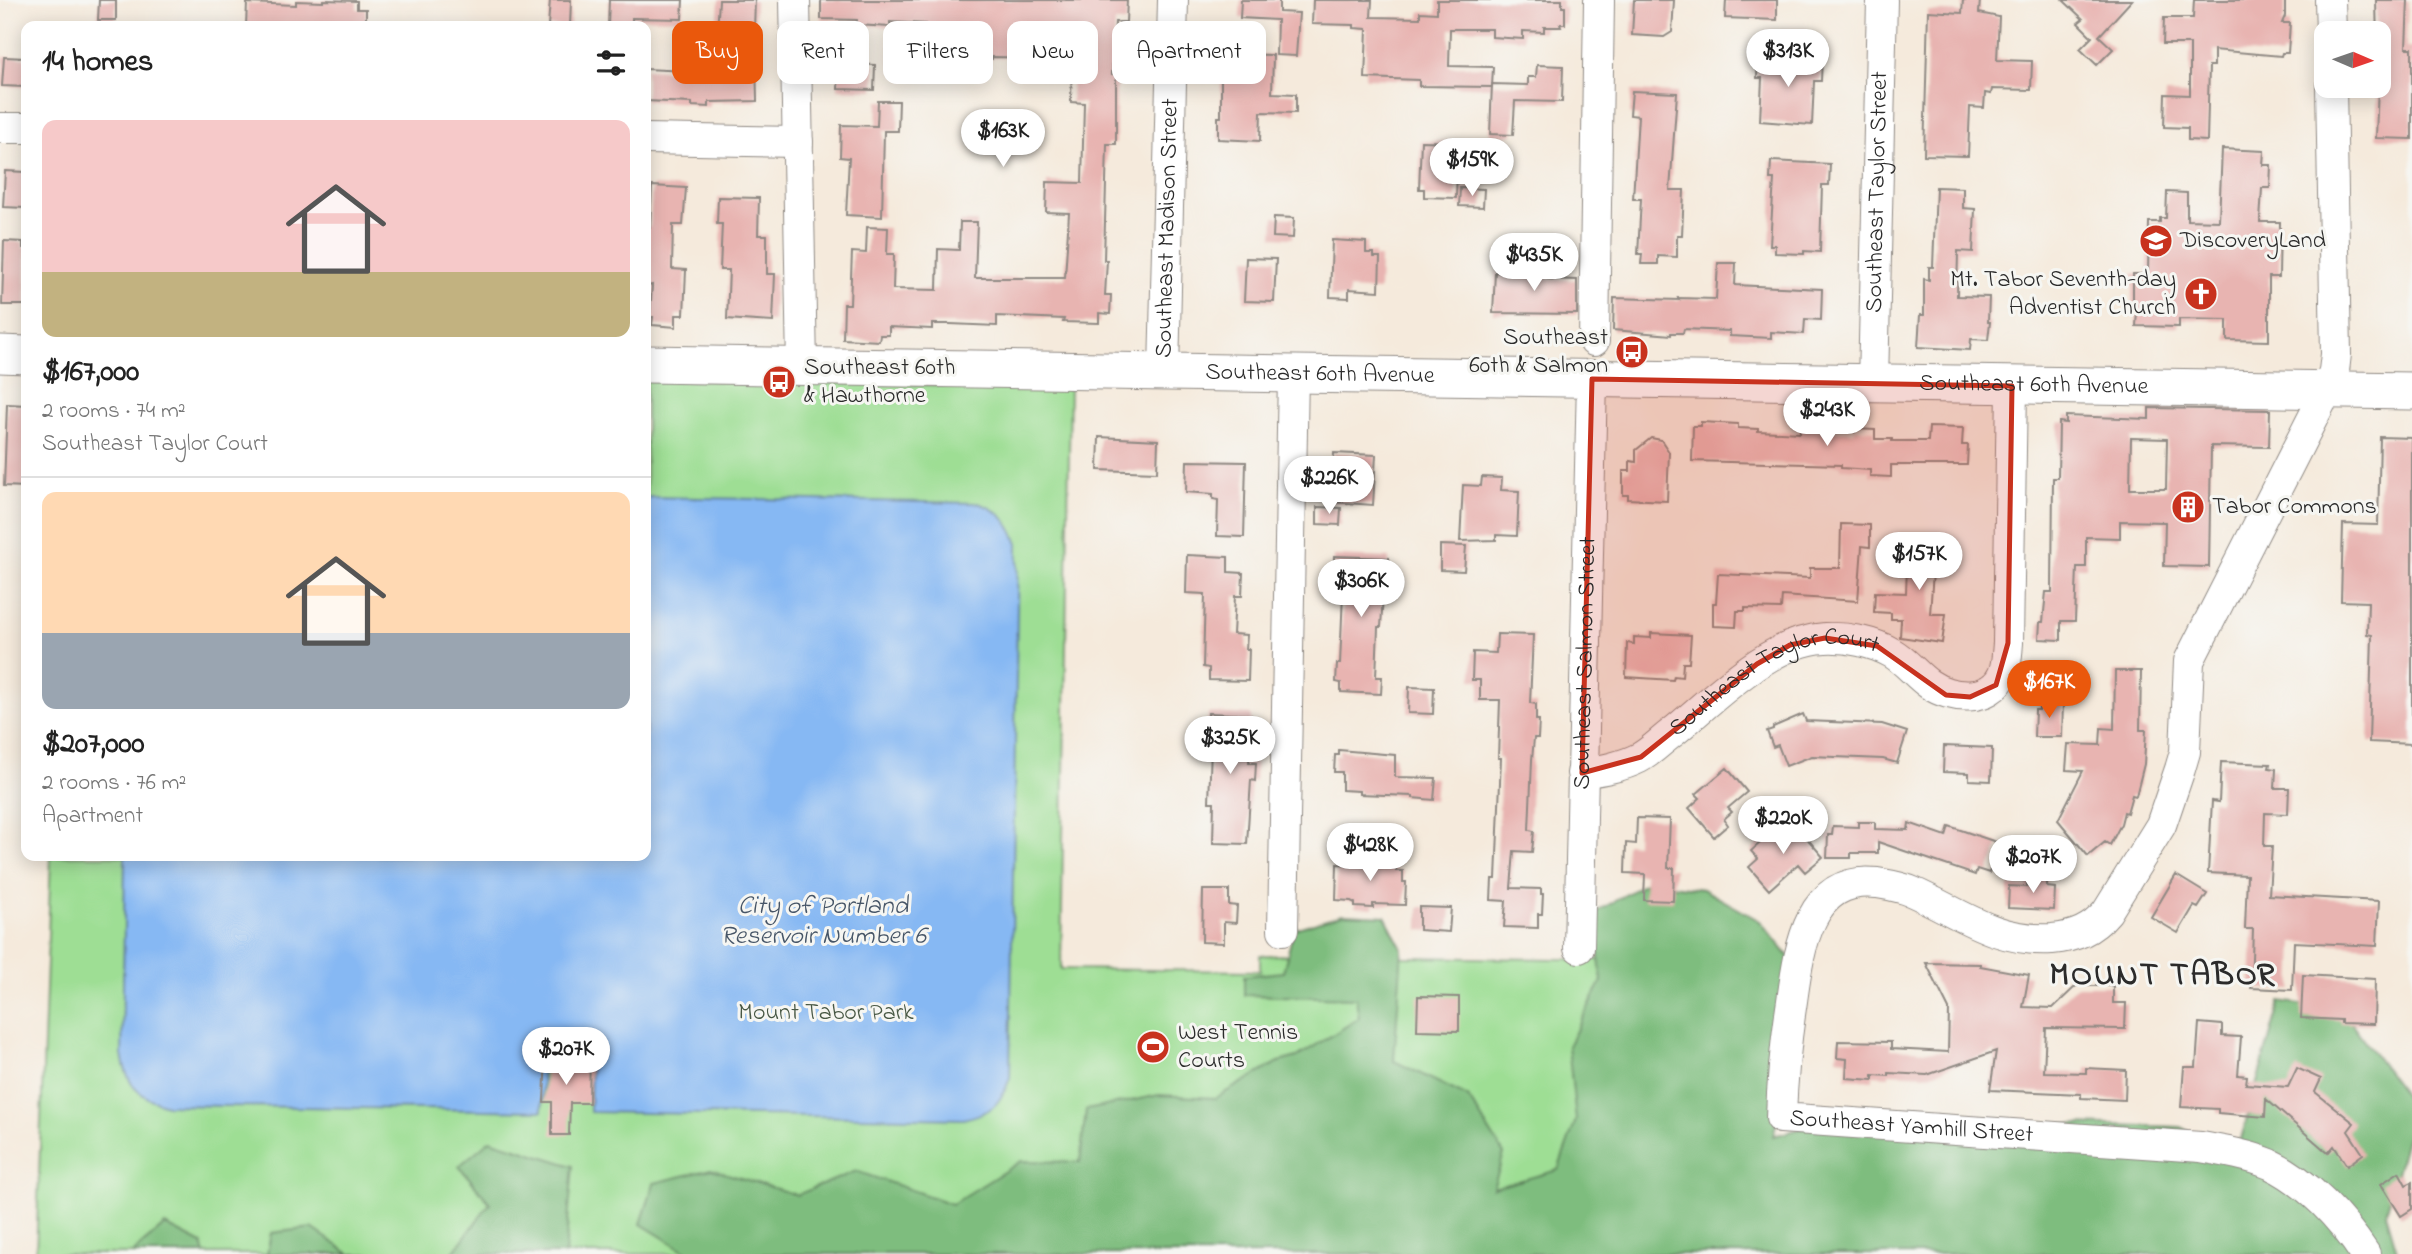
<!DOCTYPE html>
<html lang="en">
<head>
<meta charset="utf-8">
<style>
  :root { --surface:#fff; --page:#f6f6f6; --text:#222; --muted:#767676; --line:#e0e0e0; --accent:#ea580c }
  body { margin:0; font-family:"Indie Flower",sans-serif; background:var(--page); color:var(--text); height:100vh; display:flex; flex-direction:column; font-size:26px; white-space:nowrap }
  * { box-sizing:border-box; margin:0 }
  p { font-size:23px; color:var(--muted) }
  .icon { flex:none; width:38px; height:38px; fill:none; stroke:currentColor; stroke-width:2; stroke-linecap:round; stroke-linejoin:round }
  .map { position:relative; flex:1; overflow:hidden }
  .details { position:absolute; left:21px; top:21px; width:630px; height:840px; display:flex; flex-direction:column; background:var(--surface); border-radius:14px; box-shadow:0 4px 18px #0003 }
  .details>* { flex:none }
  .banner { position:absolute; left:672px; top:21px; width:665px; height:63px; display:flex; gap:14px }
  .needle { width:46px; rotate:92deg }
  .fabs { position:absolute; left:2314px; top:21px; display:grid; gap:14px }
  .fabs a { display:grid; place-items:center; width:77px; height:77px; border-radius:14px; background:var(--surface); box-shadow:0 4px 18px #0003; font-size:35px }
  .price { position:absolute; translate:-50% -60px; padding:0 16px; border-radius:24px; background:#fff; color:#222; font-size:23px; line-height:46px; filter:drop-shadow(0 2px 4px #0008) }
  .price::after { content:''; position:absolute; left:50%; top:42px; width:21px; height:16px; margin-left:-10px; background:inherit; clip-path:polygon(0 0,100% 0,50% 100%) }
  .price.active { background:var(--accent); color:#fff }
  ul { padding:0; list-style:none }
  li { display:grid; align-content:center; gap:14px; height:371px; padding:0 21px }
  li+li { border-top:2px solid var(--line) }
  li span { display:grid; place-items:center; height:217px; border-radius:14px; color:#555 }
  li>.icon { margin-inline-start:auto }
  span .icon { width:126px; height:126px; fill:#fffc; stroke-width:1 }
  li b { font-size:30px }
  h2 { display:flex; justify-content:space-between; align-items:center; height:84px; padding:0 21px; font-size:30px }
  .chip { padding:0 24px; border-radius:14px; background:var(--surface); box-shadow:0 4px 18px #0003; font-size:24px; line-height:63px }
  .chip.active { background:var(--accent); color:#fff }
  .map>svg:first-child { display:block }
  .green { fill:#9ede94; stroke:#648460; stroke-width:2 }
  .forest { fill:#7ebd7e; stroke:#547454; stroke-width:2 }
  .water { fill:#86b8f3; stroke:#58728f; stroke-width:2 }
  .building { fill:#e8b4b1; fill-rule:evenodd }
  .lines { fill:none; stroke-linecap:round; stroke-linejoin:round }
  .minor-casing { stroke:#908a84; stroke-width:32 }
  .major-casing { stroke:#908a84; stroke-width:39 }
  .minor { stroke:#fff; stroke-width:30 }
  .major { stroke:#fff; stroke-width:37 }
  .marked { fill:#c8321e; fill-opacity:0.2; stroke:#c8321e; stroke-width:5; stroke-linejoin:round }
  .labels { text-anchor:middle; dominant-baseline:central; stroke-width:6; stroke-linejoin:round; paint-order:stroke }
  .street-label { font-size:24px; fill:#2b2b2b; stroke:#f6f6f2 }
  .poi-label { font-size:24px; fill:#2b2b2b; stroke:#f6f6f2; text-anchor:start }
  .park-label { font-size:24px; fill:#485845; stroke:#f6f6f2 }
  .water-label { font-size:26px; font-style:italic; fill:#465567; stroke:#f6f6f2 }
  .district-label { font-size:32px; font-weight:bold; letter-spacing:2px; fill:#2b2b2b; stroke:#f6f6f2 }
</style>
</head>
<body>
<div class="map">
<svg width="2412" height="1254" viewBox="0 0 2412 1254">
  <rect width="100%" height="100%" fill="#f6f6f2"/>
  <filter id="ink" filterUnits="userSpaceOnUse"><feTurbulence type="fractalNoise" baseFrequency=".0143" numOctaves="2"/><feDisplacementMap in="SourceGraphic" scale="14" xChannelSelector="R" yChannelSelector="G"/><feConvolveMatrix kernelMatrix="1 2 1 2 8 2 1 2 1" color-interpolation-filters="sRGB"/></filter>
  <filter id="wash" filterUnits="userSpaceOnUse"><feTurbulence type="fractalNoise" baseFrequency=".00686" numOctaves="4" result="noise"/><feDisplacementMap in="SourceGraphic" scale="28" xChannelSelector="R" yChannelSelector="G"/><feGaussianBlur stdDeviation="1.57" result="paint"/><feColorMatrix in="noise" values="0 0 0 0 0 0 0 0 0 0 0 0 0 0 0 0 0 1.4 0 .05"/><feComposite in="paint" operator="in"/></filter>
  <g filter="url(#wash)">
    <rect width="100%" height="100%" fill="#f5eadc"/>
    <path class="green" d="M646,379L1070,388L1061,969L1260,971V955L1772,962L1746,1156L2336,1254H36L51,856H646Z"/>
    <path class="forest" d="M1647,882L1703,889L1760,921L1795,964L1785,1092L1773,1136L1840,1118L2181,1127L2217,1151L2241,1139L2280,1001L2342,1010L2412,1106V1126L2410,1125L2386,1213L2398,1254H690L641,1224L654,1183L711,1169L797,1195L856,1171L952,1204L1021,1161L1080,1162L1086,1110L1159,1095L1215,1098L1279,1062L1297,1057L1359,1018L1356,998L1244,995V976L1283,972L1294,929L1343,914L1385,916L1402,949L1394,1061L1468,1097L1504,1154L1493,1188L1558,1170L1576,1120L1568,1046L1602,981L1593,914Z
      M490,1140L573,1166L565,1254H452L490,1203L459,1166Z
      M165,1225L202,1244L205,1254H134L136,1250Z
      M312,1228L350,1254H267L271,1233Z"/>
    <path class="water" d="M646,497L978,503C1000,510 1010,522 1018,544L1010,1078C1000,1105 992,1113 963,1119L590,1112L591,1052L543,1051L542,1111L167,1105C137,1097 127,1085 122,1055L125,856H646Z"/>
    <g id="blocks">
      <path class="building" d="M99,0H116V20H98Z
        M323,0L357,1V9H366V26L316,24L305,26H246L247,3L296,5V1L323,2Z
        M550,0H571L570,26H548Z
        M609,0H683L682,19L632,18V26H608Z
        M719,0H755L753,60H756L757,101L709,102V107L692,106V103L646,101V69L706,72V65L715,66Z
        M821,0H1127L1126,22H1115L1112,74H1116V144H1107L1104,260H1107L1105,295H1111L1110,314L1099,313V323L1063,322L1064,319L997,316V326L950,324H932V329L889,327V335H880L879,341L843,339L844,304H850L852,252L866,253L867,227L888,228L887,254H894L893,289L937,290L938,249L959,250L960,222H977L975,278H1065L1069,213L1046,212L1047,182L1082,183L1084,103L1071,102L1072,59L992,57V59H976V44L924,42L925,24L890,22V27L857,25V20L821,19Z
        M1241,0H1279V12L1299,13L1296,56L1276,55L1277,20L1240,18Z
        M1313,0H1372L1371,17L1420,18V12L1437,13V0H1562V7H1565V24H1560L1561,27H1544V32L1523,31V39L1492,37V29H1450L1449,66L1493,67L1492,87L1419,86V80L1365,78L1367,29L1354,28V25L1312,24Z
        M1634,0H1674L1672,32L1664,37L1632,35Z
        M1726,0H1777V20L1725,18Z
        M1963,0H1980L1979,13L1999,17L1997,60L2032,61L2031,90L1992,89L1991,94L1985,93L1984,108L1970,107L1968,156L1924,155L1928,11L1962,13Z
        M2063,0H2132L2099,36L2113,49L2097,65L2080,49L2092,37L2078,23L2083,19Z
        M2194,0H2285V16L2282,23H2290L2288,53H2282L2281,56L2214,50V66H2209L2207,141L2188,140V128L2164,127L2165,94L2190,95V44H2163L2164,18H2193Z
        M2376,0H2408L2406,48H2412V139L2376,138L2378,86Z
        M1234,54L1273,55L1272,93L1296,94V113L1261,112L1260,141L1218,139V117H1221V67H1234Z
        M4,57L26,58V87L2,86Z
        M1758,57L1822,59L1821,81H1814L1812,125L1760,121L1762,78H1757Z
        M849,64L875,65L874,90L838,89L839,71H848Z
        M1537,65L1563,66L1562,102L1515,101L1513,135L1490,134L1492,84L1528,85V77H1536Z
        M1632,91L1677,93L1670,190H1684L1682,235H1677V257L1658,256V264H1641L1642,254H1638L1641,199H1633L1638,116L1630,115Z
        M878,101H899L898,131H884L882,217L846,215L849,158L840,157L841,125L877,126Z
        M1421,141L1458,142L1456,198L1424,197V189H1419Z
        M2222,149L2264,151L2263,165H2271L2270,188H2262L2260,222H2280L2279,277H2269V341L2227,340V320L2179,319V327L2136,326L2137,311H2133V274H2148L2149,222H2160V218H2166L2167,192L2187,193V220L2219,221Z
        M1771,161L1830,164L1829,185H1822L1820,252L1804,251V254L1775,253V245H1770L1774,179H1770Z
        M5,171L26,172V208L3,207Z
        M652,186L686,188L683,225H673L672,269L686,270L684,315H676V327L652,325L653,317H650L652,285L647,286L646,227H650Z
        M1936,187L1963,188V208L1975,209L1973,252L1958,251L1957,296L1989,297L1988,322H1990L1988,340L1971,339L1970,350L1918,347L1920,315H1924V279L1929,280V267H1933Z
        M1460,188L1484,189L1483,207L1459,206Z
        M718,197L759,198L758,235H767V274H775L773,322L727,319L729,270H720L722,224H717Z
        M1274,217L1294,218L1293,238L1273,237Z
        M1332,240L1366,242V253H1374V257H1380L1379,291L1349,289V298L1330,297Z
        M4,241L23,242V248H26V305H2Z
        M1246,258L1276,259L1274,302L1244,301Z
        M1718,263H1736L1735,285L1822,289L1821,320L1805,319L1804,334L1771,332V338L1730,336V331L1684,329L1683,333H1671V335L1613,330L1614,298L1679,300L1678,298L1716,299Z
        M1520,265L1536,266V274H1548V279L1577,280V314L1493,313L1495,272L1511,273V269H1520Z
        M7,404L26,405V487L4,486Z
        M2149,408L2270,410L2269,447L2211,446L2209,567L2164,566L2165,522L2120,521V538L2086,537V567H2077L2075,621H2061V640L2039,639L2040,622H2043L2046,592H2052L2053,478H2058L2059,422L2066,423V416L2149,419ZM2131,438L2167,439L2166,489H2130Z
        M1701,422L1738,424V428L1758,429V431L1800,433V429L1855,432V429L1875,430V439H1892V441H1928L1929,427L1963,428L1962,445H1968L1967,465H1891V477L1870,476V470L1841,468V465L1692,461L1693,426H1701Z
        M1099,437L1158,440L1157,472L1098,470Z
        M2380,437L2412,438V744L2369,742L2372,635L2367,634L2368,602L2341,601L2343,524L2378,525Z
        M1651,438L1661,440L1669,452L1667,501L1628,499V495H1623V471H1630V461L1636,462V450Z
        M1334,453L1376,455L1373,505L1332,502Z
        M1187,461L1246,462L1244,537L1217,536L1218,500L1213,499V494L1186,492Z
        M1482,477L1502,478L1501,490L1519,491L1517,536L1496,535V540L1460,541L1463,485L1481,486Z
        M1317,507L1341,508L1340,525L1317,524Z
        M1841,524L1870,525V547L1862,546L1858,601L1782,596L1781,609L1745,608V611H1737L1736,627L1713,626V603H1716L1718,574L1810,578V568H1840Z
        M1908,540L1952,542L1951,573L1933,572L1930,614H1946L1942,643L1900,637L1901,619H1891V613L1874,612L1875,592L1906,593Z
        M1440,545L1466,546L1464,571L1440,570Z
        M1187,555L1228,557V572L1243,573L1242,596H1235L1233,634L1247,635L1246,649H1249L1248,681L1209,680V668L1203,667L1205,594L1186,593Z
        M1334,556L1389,558V573L1398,574L1397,595H1383L1381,627H1378L1376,677H1382L1381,694L1341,692V683L1336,682L1337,664H1340L1343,593H1333Z
        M1651,633L1691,635L1689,663H1683L1682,677L1674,676L1673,680L1626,677L1627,643L1634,644V637L1651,638Z
        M1497,634L1533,635L1530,703L1536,704V720H1539L1538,738H1534L1532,760L1529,830L1534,831L1532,852L1514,851L1511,888L1541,889V894H1543L1542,914H1538V928L1504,927L1506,901L1491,900L1492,879H1496L1501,758H1498L1500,700H1480V680H1472L1473,652L1496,653Z
        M2115,671H2141L2140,730H2146L2144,764L2136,796L2132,795L2127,813L2124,812L2121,824L2110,845L2105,842L2088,856L2058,820L2083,771L2066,770L2068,744L2100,745L2101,728L2114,729Z
        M1409,687L1434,688L1433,714L1408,713Z
        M2039,702L2063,703L2062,737H2034L2035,710H2039Z
        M1208,713L1251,715L1249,763H1256L1255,781L1251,780L1247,844L1213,843L1214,802H1209L1211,748H1207Z
        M1803,714L1806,721L1882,724L1907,732L1897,763L1883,759L1812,756L1786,766L1778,745L1773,747L1767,731L1773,729V727Z
        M1944,746L1992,748L1991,781L1969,780V773L1943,772Z
        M1339,750L1395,755V777L1436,778L1434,800L1413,798V796L1359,794V791L1342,790V772H1334L1335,755H1339Z
        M2221,762L2270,764L2269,768L2276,769L2275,788H2289L2288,814L2265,813L2264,846H2272L2269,895L2379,901L2377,946L2294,942L2292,990L2251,988L2253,929H2245L2247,875L2208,873L2212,801L2219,802Z
        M1727,768L1747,792L1728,808L1732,812L1724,819L1728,825L1714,837L1689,808L1700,798L1696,794Z
        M1637,818L1670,819L1668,868H1674L1673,901L1644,900L1645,874L1625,873L1626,843L1636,844Z
        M1858,822H1875V829L1908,830L1909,823L1946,836L1949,826L1999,843L1989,873L1977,869L1975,875L1878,842V853H1851V858H1827L1828,835H1832L1833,826L1858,827Z
        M1779,826L1790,837L1799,829L1823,857L1805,872L1798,864L1769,890L1749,867L1758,859L1751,851Z
        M1354,856L1377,857V864L1396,865V871H1403V882H1406L1405,905L1373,904V908L1355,907V903L1351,901L1336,900L1337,864L1354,865Z
        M2176,875L2207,894L2198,908L2194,906L2178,933L2151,917Z
        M2027,876L2047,877V887L2055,888L2054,910L2008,908L2009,886L2027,887Z
        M1203,890H1229V905L1237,906L1236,923L1224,922V943L1202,942Z
        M1419,907L1451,908L1449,932L1419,930Z
        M1926,963L1980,964V966L2029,975L2023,1007L2053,1008L2076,986H2113V1003H2126L2125,1029L2046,1028L2044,1072L2086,1073V1068L2126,1070L2125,1100L2081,1098V1094L1990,1090L1996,1051L1927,1075L1889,1073V1076L1873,1075V1080L1846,1078L1847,1059L1837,1058L1838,1041L1891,1042V1049L1948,1052L1949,1009Z
        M2303,975L2375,979L2374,1024L2341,1023V1020L2301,1018Z
        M1418,996L1459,997V1031L1417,1030Z
        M2199,1023L2222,1025V1036L2241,1037L2238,1075L2247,1076L2246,1084L2288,1087L2297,1068L2321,1079L2315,1092L2354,1123L2348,1131L2363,1154L2347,1166L2334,1146L2328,1153L2266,1099L2265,1117L2218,1113V1109L2181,1107L2184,1067H2196Z
        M546,1053L590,1054L589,1103H570L569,1135H552V1102H544Z
        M2399,1172L2406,1185L2412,1182V1209L2401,1216L2381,1184Z"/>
    </g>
  </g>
  <g filter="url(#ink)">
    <use href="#blocks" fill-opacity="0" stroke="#908a84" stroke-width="2"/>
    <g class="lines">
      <defs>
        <g id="minor">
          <path d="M795,0L802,367"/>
          <path d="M2330,0L2331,33"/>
          <path id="s1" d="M2331,86L2336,354L2334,371L2327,390L2189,661L2185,752L2180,769L2161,825L2107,912C2092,930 2075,937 2052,939C1995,942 1962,914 1913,892C1902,887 1889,885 1877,883C1808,875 1799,951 1792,1001C1786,1040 1782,1078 1781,1118L2201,1147C2224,1151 2248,1155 2270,1164C2308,1182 2342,1219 2365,1254"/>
          <path d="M0,128H26"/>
          <path d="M646,139L798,142"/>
          <path d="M1594,341L1599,0"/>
          <path id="s2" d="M1164,372L1173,0"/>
          <path id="s3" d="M1873,383L1882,0"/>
          <path id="s4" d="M1582,773C1602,770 1621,767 1639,758C1651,752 1662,740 1673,732C1715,698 1769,641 1825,638C1848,637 1873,642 1892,653C1906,661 1916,675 1929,684C1950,699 1991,703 2003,674C2007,665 2007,653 2008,643L2012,386"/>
          <path d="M1283,930L1293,374"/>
          <path id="s5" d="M1579,948L1592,379"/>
        </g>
        <g id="major">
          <path d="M0,354L26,355"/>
          <path id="s6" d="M646,364L2412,391"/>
        </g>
      </defs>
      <use href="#minor" class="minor-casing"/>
      <use href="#major" class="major-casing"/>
      <use href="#minor" class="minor"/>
      <use href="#major" class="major"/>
    </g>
  </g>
  <path class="marked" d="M1592,379L2012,386L2008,643L1996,685L1970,697L1946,695L1877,646L1825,638L1790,645L1757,664L1641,757L1582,773Z"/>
  <defs>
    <symbol id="school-disc" viewBox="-11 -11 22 22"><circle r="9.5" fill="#c8321e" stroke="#f6f6f2"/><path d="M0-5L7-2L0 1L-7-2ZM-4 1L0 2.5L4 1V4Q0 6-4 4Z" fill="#fff"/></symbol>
    <symbol id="church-disc" viewBox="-11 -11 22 22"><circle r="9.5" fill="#c8321e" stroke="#f6f6f2"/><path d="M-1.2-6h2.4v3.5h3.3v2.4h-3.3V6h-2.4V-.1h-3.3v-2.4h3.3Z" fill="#fff"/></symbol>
    <symbol id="bus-disc" viewBox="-11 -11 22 22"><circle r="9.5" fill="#c8321e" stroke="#f6f6f2"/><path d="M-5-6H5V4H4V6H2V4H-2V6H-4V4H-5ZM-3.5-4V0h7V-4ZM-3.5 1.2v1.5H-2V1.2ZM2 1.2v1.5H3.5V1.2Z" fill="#fff"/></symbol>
    <symbol id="building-disc" viewBox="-11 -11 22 22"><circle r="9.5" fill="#c8321e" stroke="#f6f6f2"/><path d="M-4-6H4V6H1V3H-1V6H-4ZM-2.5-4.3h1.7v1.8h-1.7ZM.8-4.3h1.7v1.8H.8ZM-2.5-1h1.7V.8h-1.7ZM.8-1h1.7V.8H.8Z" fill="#fff"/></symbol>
    <symbol id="stadium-disc" viewBox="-11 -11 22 22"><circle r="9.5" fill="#c8321e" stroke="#f6f6f2"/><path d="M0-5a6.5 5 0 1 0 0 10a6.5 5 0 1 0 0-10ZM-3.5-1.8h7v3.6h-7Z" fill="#fff"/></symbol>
  </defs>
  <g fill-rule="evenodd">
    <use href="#school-disc" x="2137" y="222" width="38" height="38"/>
    <use href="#church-disc" x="2182" y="275" width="38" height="38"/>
    <use href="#bus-disc" x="1613" y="333" width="38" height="38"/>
    <use href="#bus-disc" x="760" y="363" width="38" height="38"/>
    <use href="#building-disc" x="2169" y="488" width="38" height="38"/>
    <use href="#stadium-disc" x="1134" y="1028" width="38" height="38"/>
  </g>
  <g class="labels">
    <g class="street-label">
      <text stroke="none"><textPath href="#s3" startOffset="191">Southeast Taylor Street</textPath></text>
      <text stroke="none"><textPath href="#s2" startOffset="144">Southeast Madison Street</textPath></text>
      <text stroke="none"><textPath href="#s6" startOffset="674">Southeast 60th Avenue</textPath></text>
      <text stroke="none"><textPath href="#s6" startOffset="1388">Southeast 60th Avenue</textPath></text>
      <text stroke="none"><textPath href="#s5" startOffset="285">Southeast Salmon Street</textPath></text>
      <text stroke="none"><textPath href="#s4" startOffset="220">Southeast Taylor Court</textPath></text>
      <text stroke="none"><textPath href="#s1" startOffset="1542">Southeast Yamhill Street</textPath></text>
    </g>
    <g class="poi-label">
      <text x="2180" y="241">DiscoveryLand</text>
      <text x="2176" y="280" text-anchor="end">Mt. Tabor Seventh-day<tspan x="2176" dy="28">Adventist Church</tspan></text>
      <text x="1608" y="338" text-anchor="end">Southeast<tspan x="1608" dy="28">60th &amp; Salmon</tspan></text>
      <text x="804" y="368">Southeast 60th<tspan x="804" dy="28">&amp; Hawthorne</tspan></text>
      <text x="2212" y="507">Tabor Commons</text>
      <text x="1178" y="1033">West Tennis<tspan x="1178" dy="28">Courts</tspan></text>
    </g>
    <g class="park-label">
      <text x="826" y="1013">Mount Tabor Park</text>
    </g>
    <g class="water-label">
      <text x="823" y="907">City of Portland<tspan x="823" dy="30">Reservoir Number 6</tspan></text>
    </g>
    <g class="district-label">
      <text x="2163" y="976">MOUNT TABOR</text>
    </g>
  </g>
</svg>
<div class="fabs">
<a><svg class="needle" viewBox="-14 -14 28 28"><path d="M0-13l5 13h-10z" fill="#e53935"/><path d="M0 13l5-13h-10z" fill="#767676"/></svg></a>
</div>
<b class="price" style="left:1788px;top:89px">$313K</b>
<b class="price" style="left:1003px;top:169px">$163K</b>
<b class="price" style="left:1472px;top:198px">$159K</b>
<b class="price" style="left:1534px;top:293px">$435K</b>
<b class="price" style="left:1827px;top:448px">$243K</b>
<b class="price" style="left:1329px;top:516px">$226K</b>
<b class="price" style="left:1919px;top:592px">$157K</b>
<b class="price" style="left:1361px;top:619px">$306K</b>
<b class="price active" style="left:2049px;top:720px">$167K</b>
<b class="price" style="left:1230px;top:776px">$325K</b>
<b class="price" style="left:1783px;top:856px">$220K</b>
<b class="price" style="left:1370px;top:883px">$428K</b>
<b class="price" style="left:2033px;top:895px">$207K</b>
<b class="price" style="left:566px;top:1087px">$207K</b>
<div class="banner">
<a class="chip active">Buy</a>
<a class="chip">Rent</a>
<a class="chip">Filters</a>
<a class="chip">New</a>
<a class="chip">Apartment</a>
</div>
<section class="details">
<h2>14 homes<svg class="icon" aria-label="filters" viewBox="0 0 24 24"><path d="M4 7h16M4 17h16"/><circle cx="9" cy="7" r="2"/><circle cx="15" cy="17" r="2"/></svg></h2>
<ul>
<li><span style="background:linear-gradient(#f6c9c9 70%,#c2b280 0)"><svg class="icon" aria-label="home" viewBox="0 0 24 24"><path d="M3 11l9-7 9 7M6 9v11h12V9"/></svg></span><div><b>$167,000</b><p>2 rooms · 74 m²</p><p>Southeast Taylor Court</p></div></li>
<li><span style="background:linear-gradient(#ffd9b3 65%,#9aa5b1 0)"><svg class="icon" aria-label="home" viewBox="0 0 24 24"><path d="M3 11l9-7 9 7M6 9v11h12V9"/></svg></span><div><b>$207,000</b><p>2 rooms · 76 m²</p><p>Apartment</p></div></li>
</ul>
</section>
</div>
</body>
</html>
